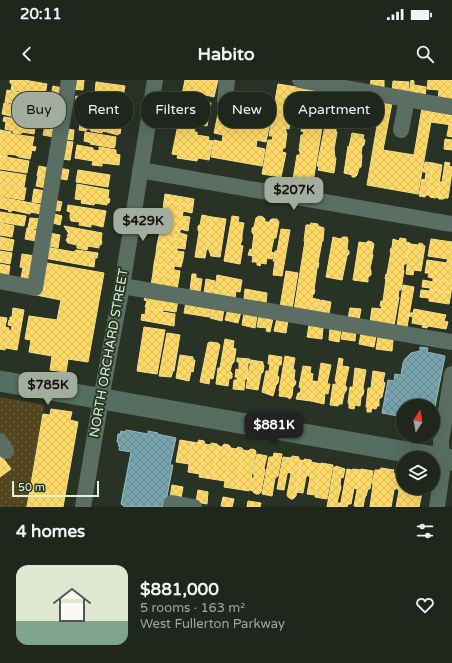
<!DOCTYPE html>
<html lang="en">
<head>
<meta charset="utf-8">
<style>
  :root { --surface:#1f261c; --page:#2c3229; --text:#f1f3f6; --muted:#a1a5a3; --line:#3c433b; --accent:#a2ad9e }
  body { margin:0; font-family:"Varela Round",sans-serif; background:var(--page); color:var(--text); height:100vh; display:flex; flex-direction:column; font-size:15px; white-space:nowrap }
  * { box-sizing:border-box; margin:0 }
  p { font-size:13px; color:var(--muted) }
  .icon { flex:none; width:22px; height:22px; fill:none; stroke:currentColor; stroke-width:2; stroke-linecap:round; stroke-linejoin:round }
  .map { position:relative; height:427px; overflow:hidden }
  .panel { display:flex; flex-direction:column; background:var(--surface); flex:1 }
  .panel>* { flex:none }
  .guide { position:absolute; left:12px; top:12px; width:428px; height:36px; display:flex; gap:8px }
  .needle { width:26px; rotate:11deg }
  .tools { position:absolute; left:396px; top:319px; display:grid; gap:8px }
  .tools a { display:grid; place-items:center; width:44px; height:44px; border-radius:50%; background:var(--surface); box-shadow:0 4px 16px #0002,0 0 0 1px var(--line); font-size:20px }
  .scale { position:absolute; left:12px; bottom:10px; width:87px; box-sizing:border-box; padding-left:4px; border:2px solid #e3efdf; border-top:0; font-size:11px; line-height:14px; white-space:nowrap; color:#e3efdf; -webkit-text-stroke:3px #27391f; paint-order:stroke }
  .price { position:absolute; translate:-50% -34px; padding:0 9px; border-radius:8px; background:var(--accent); color:#111; font-size:13px; line-height:26px; filter:drop-shadow(0 1px 2px #0008) }
  .price::after { content:''; position:absolute; left:50%; top:24px; width:12px; height:9px; margin-left:-6px; background:inherit; clip-path:polygon(0 0,100% 0,50% 100%) }
  .price.on { background:#222; color:#fff }
  ul { padding:0; list-style:none }
  li { display:flex; align-items:center; gap:12px; height:100px; padding:0 16px }
  li+li { border-top:1px solid var(--line) }
  li span { display:grid; place-items:center; flex:none; width:112px; height:80px; border-radius:12px; color:#555 }
  li>.icon { margin-inline-start:auto }
  span .icon { width:48px; height:48px; fill:#fffc; stroke-width:1 }
  li b { font-size:17px }
  h2 { display:flex; justify-content:space-between; align-items:center; height:48px; padding:0 16px; font-size:17px }
  .tag { padding:0 14px; border-radius:16px; background:var(--surface); box-shadow:0 4px 16px #0002,0 0 0 1px var(--line); font-size:14px; line-height:36px }
  .tag.on { background:var(--accent); color:#111 }
  .status { display:flex; justify-content:space-between; align-items:center; height:28px; padding:0 20px; background:var(--surface); direction:ltr }
  .status svg { height:11px; fill:currentColor }
  header { display:flex; justify-content:space-between; align-items:center; height:52px; padding:0 16px; background:var(--surface); font-size:18px; font-weight:700 }
  .map>svg:first-child { display:block }
  .park { fill:url(#park-dots) }
  .homes { fill:url(#homes-cross-hatch); stroke:#f7e08a }
  .public { fill:url(#public-cross-hatch); stroke:#97bbbd }
  .lines { fill:none; stroke-linecap:round; stroke-linejoin:round }
  .minor { stroke:#5a6e63; stroke-width:16 }
  .major { stroke:#556e5f; stroke-width:21 }
  .labels { text-anchor:middle; dominant-baseline:central; stroke-width:4; stroke-linejoin:round; paint-order:stroke }
  .street-label { font-size:13px; fill:#e3efdf; stroke:#27391f }
</style>
</head>
<body>
<div class="status"><b>20:11</b><svg viewBox="0 0 49 12"><path d="M0 12V9h3v3zM5 12V6h3v6zM10 12V3h3v9zM15 12V0h3v12zM26 1h20v11H26zM47 4h2v5h-2z"/></svg></div>
<header><svg class="icon" aria-label="back" viewBox="0 0 24 24"><path d="M15 5l-7 7 7 7"/></svg>Habito<svg class="icon" aria-label="search" viewBox="0 0 24 24"><circle cx="10" cy="10" r="6"/><path d="M15 15l6 6"/></svg></header>
<div class="map">
<svg width="452" height="427" viewBox="0 0 452 427">
  <defs>
    <pattern id="park-dots" width="8" height="8" patternUnits="userSpaceOnUse"><rect width="8" height="8" fill="#53461e"/><path d="M2 2h.1M6 6h.1" fill="none" stroke="#6c613e" stroke-width="1.8" stroke-linecap="round"/></pattern>
    <pattern id="homes-cross-hatch" width="8" height="8" patternUnits="userSpaceOnUse"><rect width="8" height="8" fill="#ffd966"/><path d="M0 0l8 8M0 8l8-8" fill="none" stroke="#dabc5f"/></pattern>
    <pattern id="public-cross-hatch" width="8" height="8" patternUnits="userSpaceOnUse"><rect width="8" height="8" fill="#76a5af"/><path d="M0 0l8 8M0 8l8-8" fill="none" stroke="#67898f"/></pattern>
  </defs>
  <rect width="100%" height="100%" fill="#293325"/>
  <path class="park" d="M0,317L44,325L27,427H0V397L11,389L0,374Z"/>
  <path class="homes" d="M10,0H24L47,4L45,15L11,10L12,4L10,3Z
    M73,0H84L83,10L72,9Z
    M185,0H218L214,17L197,13L196,18L208,21V22L211,23L210,28H207L204,41H208L207,46L196,44L194,52H197V55L209,57L208,60L213,61L209,80L198,78L197,81L177,78L178,75L172,74L184,16L182,15Z
    M371,0H384V10L370,8Z
    M411,0L414,1V5L426,7L425,17L409,15Z
    M428,0H452V21H438L439,10L427,9Z
    M393,1L409,2L408,14L392,12Z
    M96,2L125,6L123,17L95,13Z
    M278,4L328,12L313,102L293,99L297,75H300V71H299L301,55H303L304,52L301,51L305,27L293,24L289,49L286,48V52L287,53L285,68H283L282,72L286,73L281,97L262,94L268,60H272L273,56H269Z
    M53,6L62,8L60,18L51,16Z
    M7,10L40,17L38,28L5,22Z
    M332,14L340,16L338,28L329,27Z
    M76,16L120,24V26L124,27L123,35L121,37L74,29Z
    M355,17L365,19L363,30L353,28Z
    M381,22L392,23L383,70L414,75L422,28L433,30L418,114L367,105Z
    M4,23L25,27V28L38,31L36,40L24,37V39L2,34Z
    M433,30L452,33V45L431,42Z
    M218,34L232,36V34L253,38V39L270,42L266,62L257,60L256,67L265,69L262,86L211,77L214,60L222,62L223,55L214,53Z
    M4,37L36,42L34,54L22,52L21,54L13,53V51L5,49L6,42L3,41Z
    M85,37L98,40V41L106,43L107,41L120,44L119,48L121,49L120,54L118,53V55L103,51L102,53L91,51L90,49H87L86,51L79,50L80,45H83Z
    M449,45H452V57L447,56Z
    M45,46L55,47L54,57L43,55Z
    M325,46L336,48V52H337L334,69L335,78H336L334,93L318,90L319,87L317,86Z
    M65,49L74,50L73,60L64,59Z
    M0,50L11,52V54L34,57L32,66L36,67L35,71L32,70L30,79L19,77L16,75L7,74V77L0,76Z
    M85,52L116,57L115,66L114,68L90,64L92,63L84,61Z
    M352,53L364,55L363,58L365,60L364,65L362,67L361,74L362,75L361,87L359,88L357,95L355,97H352V95L344,93L348,66L349,67Z
    M445,59L452,60V70L444,69Z
    M63,61L73,62L70,80L61,79Z
    M77,65L93,68V70L99,71V67L116,70V74L120,75L119,85L102,83V86L92,85L93,81L75,78Z
    M0,76L29,81L27,93L0,89Z
    M425,82L433,83L428,115H426L425,117L419,116L422,99L425,100L426,92H423Z
    M445,82L450,83L449,86L452,87V92L448,118H445L443,119H439L437,117L440,102H442Z
    M433,83L442,85L437,117L435,118L430,117L429,115H428Z
    M39,86L49,88L48,97L37,96Z
    M59,88L69,90L67,100L57,98Z
    M78,90L110,95L108,107L76,102Z
    M0,91L26,95L24,107L0,103Z
    M38,96L48,98L46,108L36,106Z
    M0,104L26,108L24,120L0,116Z
    M77,104L109,110L108,118L110,119L109,123H107V125L95,123L94,125L81,123L82,120L75,119Z
    M34,109L45,111L43,123L32,122Z
    M165,114L194,119L193,126L164,121Z
    M0,117L42,125L41,134L30,132V134L12,130L11,132L8,131L9,130L0,128Z
    M54,120L62,122L60,131L52,130Z
    M164,121L193,126L192,133L183,131V133L163,130Z
    M68,125L106,131L103,147L91,144V147L79,145L80,142L71,141L70,138V134L72,133L67,131Z
    M163,130L183,133L182,136L190,137L189,143L162,138Z
    M0,132L26,136L24,146L0,142Z
    M51,133L62,136L60,145L49,142Z
    M202,135L212,137L205,178L195,177L199,152L198,150V146L200,145Z
    M232,136L239,137L238,142L244,143L242,155V160L240,165L243,166L240,184L224,181Z
    M259,136L263,137L265,139V142H270V140L272,139H277L279,142L276,158H274L271,172L274,173L272,179L267,178L266,184L261,183L260,186L257,185V182H252L253,176L248,175L250,169L252,170L254,154H253L252,152V148L254,147L256,138Z
    M212,137L226,139L220,177L211,176L209,170L207,169Z
    M30,138L40,139L39,149L28,148Z
    M162,138L189,143L188,151L180,149V151L160,147Z
    M0,143L14,146L12,157L0,155Z
    M311,143L318,144V146L324,148L323,161H322L318,183H319L318,188H317L314,210H315L314,214H313L312,218L320,220L318,233L294,230L305,161H304L306,145H310Z
    M64,146L102,153L101,161H102L101,165H99V168L88,166L87,170L77,168V165L68,163L66,160L68,157L67,155L69,154Z
    M160,147L180,151V153L187,155L186,161L159,156Z
    M27,148L38,151L36,161L25,159Z
    M281,149L290,150L282,196L273,195L275,181H273L275,171H277L278,166Z
    M49,153L60,155L58,168L46,165Z
    M159,156L186,161L185,169L157,165Z
    M0,157L14,160L12,171L0,169Z
    M333,157L340,159L343,157H347L348,160L347,169L349,171V174L347,176L342,200L326,197Z
    M400,158L406,159V162L410,163L406,184H404L403,190H404L401,210H399L398,217H399L394,246L370,242L372,228L381,229L382,226H380L381,221H383L386,199H385L386,194H387L391,172H390L391,168H392L393,159L399,161Z
    M431,159L452,162V182L447,181L448,179L428,176Z
    M368,161L372,162L374,164L372,174L373,175L370,188L371,191V195L368,197V202L353,200L359,162L366,163Z
    M410,163V164L419,165V163L423,164V166H425L421,191L414,190L413,195L406,194L408,178H407Z
    M157,165L177,168V171L184,172L183,179L156,174Z
    M46,167L74,172L76,170L98,173L97,178H95L94,187L44,178Z
    M0,171L12,173L10,184L0,182Z
    M22,174L35,176L33,189L20,187Z
    M156,174L183,179L181,187L175,186L174,187L154,184Z
    M427,180L447,183V181L452,182V203L428,197L429,193H425Z
    M41,182L104,193L88,282L68,279L66,292L50,290L52,276L29,272L31,260L25,259L29,236L57,240L61,220L36,215Z
    M0,184L10,186L8,198L0,197Z
    M154,184L174,187V190L180,191L179,198L153,193Z
    M23,188L32,190L29,205L20,202Z
    M286,191L298,193L292,229L280,227Z
    M153,193L179,198L177,209L151,205Z
    M192,194H196V198L202,199L200,212L190,210Z
    M217,195L242,200L240,212L236,211L235,218L214,215Z
    M206,199L215,201L213,214L204,213Z
    M433,199L452,203L451,213L430,209V208L422,207L423,200L433,202Z
    M403,205L414,207L407,247L397,246Z
    M245,209L267,213L266,223L244,219Z
    M430,209L451,213L449,224L429,221V218L420,217L421,210L430,211Z
    M146,215L178,220L176,232L163,230V231L145,227L147,221L144,220Z
    M321,220L331,222L329,234L319,232Z
    M186,222L211,226L209,237L184,233Z
    M212,226L224,229L222,241L210,238Z
    M13,228L24,230L17,270L6,268L9,250L11,251L12,246L8,245L9,240H10V237H12Z
    M146,228L163,231L162,232L175,234L174,246L141,240L142,234L145,235Z
    M350,228L361,229L359,240L348,238Z
    M228,229L241,232L238,243L225,240Z
    M414,229L446,235L444,241L448,242L446,249L428,246L427,248L422,247L423,245L412,243L413,237L409,236L410,233H413Z
    M244,233L257,236L255,248L242,245Z
    M259,235L273,238L270,252L266,251L267,248L257,247Z
    M0,237L7,238L5,247L9,248L5,270L0,269Z
    M277,238L288,240L286,253L274,251Z
    M309,245L323,248L322,259L307,257Z
    M144,247L165,250L157,294L137,291Z
    M330,248L341,250L339,262L329,260Z
    M343,249L356,251L355,261L341,259Z
    M167,253L180,255L174,291H173L171,297L159,296Z
    M361,253L376,256L374,267L359,264Z
    M378,257L393,260L392,271L376,269Z
    M225,259L234,261L233,268L236,269L234,282L232,284L230,291L232,293V298L229,299L228,306L216,304L218,288H220Z
    M210,262L218,263L220,265L213,299L210,298L209,304L200,302L208,263Z
    M180,275L193,277V280H195L193,292L191,291L189,301L176,298Z
    M269,275L282,277L281,285H279L277,296L279,297L278,303L276,305L273,316L262,312L266,291H269L270,284H268Z
    M285,276L295,278L293,289L295,290L294,299L296,302L295,305L293,307L292,316L290,319L287,317L279,316L280,311H279Z
    M237,278L250,279V283H248V299H245L244,310L233,309L234,300H237V297H235L236,289L239,290V282H237Z
    M339,278L343,279L342,286L349,287L345,305L347,308L346,311L344,314L342,324H339L338,326L330,325L333,304L336,305V301H335Z
    M251,280L263,282V284L264,286L263,292L261,294L258,310L246,308Z
    M321,283L331,285L327,304H330L328,314L325,313L324,324L311,321L314,301L318,302Z
    M303,286L311,287L310,293L313,294L312,301H314L311,321L296,319L298,313H300L301,309L299,307Z
    M355,288L366,290L363,308L364,310L363,315L361,317L360,326L355,325L354,329L349,328V324L348,323L350,307H353Z
    M373,291L385,293L383,301L385,303L382,317L379,319V326H377L376,329L372,328L371,332H367V327H366L368,308H371Z
    M51,329L72,332L70,340L78,342L63,427H27L43,334L50,335Z
    M180,360L192,362L189,384L176,382Z
    M199,360L204,361L205,364L200,394L188,392L192,362L197,363Z
    M212,363L217,364L219,366L212,399L199,397L205,364L209,365Z
    M224,364L229,365L231,368L225,401L212,399L219,366L222,367Z
    M238,367L242,368L243,370L237,409L224,407L231,368L236,369Z
    M251,369L255,370L256,372L249,411L237,409L243,370L248,371Z
    M274,373L282,374L278,396L275,398L272,416L262,414L269,377H273Z
    M0,374L11,389L0,397Z
    M257,374L267,376L264,388L265,390V394L264,395L261,412L259,414H256L253,412V411L250,410L252,398H254V395L253,392Z
    M292,376L299,377V380H301L296,416L293,419H291L288,417L287,415L291,394L289,392Z
    M283,377L292,378L289,392L287,394L284,410L277,409Z
    M304,379L311,380L308,395L306,397L303,413L296,412L301,380L304,381Z
    M311,380V382L321,384L315,415L307,414L310,398L308,395Z
    M321,383L333,385L327,419L315,417Z
    M336,386L345,389L343,398L341,397L340,404L341,407L337,423H340L339,427H327L334,387H336Z
    M381,388L394,390L393,393L403,395V408H423L419,427H396L399,411L397,408L394,410L391,427H370L373,405L372,403L375,390H380Z
    M347,389L352,390L353,389L361,390L357,409L354,408L351,424H348L347,427H340Z
    M361,389L373,391L370,409H368L366,416L365,417L363,427L354,426Z
    M172,405L183,407L181,418L170,417Z
    M198,410L208,412L207,424L196,422Z
    M223,417L234,419L232,427L221,426Z
    M248,421L261,423L260,427H247Z"/>
  <path class="public" d="M420,267L428,268L427,272L445,276L433,337V326H403V337L382,333L388,300L394,301L395,294L401,295L403,283L405,279L411,273L420,271Z
    M126,350L148,354V351L158,353L157,354L176,358L170,385H173L165,427H125L121,424L131,372L119,370L120,366H118L119,363L117,362L118,354H120L121,351L125,352Z"/>
  <g class="lines">
    <path class="minor" d="M227,0L225,21L263,27
      M300,0L452,27
      M401,50L407,19
      M140,90L452,144
      M0,201L35,208L69,0
      M122,206L452,262
      M0,361L6,371
      M83,427L101,319L122,206L155,0
      M171,427L172,423L194,427
      M437,427L442,391L441,361L452,294"/>
    <path class="major" d="M0,301L452,380"/>
  </g>
  <g class="labels">
    <g class="street-label">
      <text transform="translate(109 273) rotate(-80)">NORTH ORCHARD STREET</text>
    </g>
  </g>
</svg>
<div class="tools">
<a><svg class="needle" viewBox="-14 -14 28 28"><path d="M0-13l5 13h-10z" fill="#e53935"/><path d="M0 13l5-13h-10z" fill="#a1a5a3"/></svg></a>
<a><svg class="icon" aria-label="layers" viewBox="0 0 24 24"><path d="M12 4l9 5-9 5-9-5zM3 14l9 5 9-5"/></svg></a>
</div>
<div class="scale">50 m</div>
<b class="price" style="left:294px;top:131px">$207K</b>
<b class="price" style="left:143px;top:162px">$429K</b>
<b class="price" style="left:48px;top:326px">$785K</b>
<b class="price on" style="left:274px;top:366px">$881K</b>
<div class="guide">
<a class="tag on">Buy</a>
<a class="tag">Rent</a>
<a class="tag">Filters</a>
<a class="tag">New</a>
<a class="tag">Apartment</a>
</div>
</div>
<section class="panel">
<h2>4 homes<svg class="icon" aria-label="filters" viewBox="0 0 24 24"><path d="M4 7h16M4 17h16"/><circle cx="9" cy="7" r="2"/><circle cx="15" cy="17" r="2"/></svg></h2>
<ul>
<li><span style="background:linear-gradient(#dfe7d0 70%,#7fa58c 0)"><svg class="icon" aria-label="home" viewBox="0 0 24 24"><path d="M3 11l9-7 9 7M6 9v11h12V9"/></svg></span><div><b>$881,000</b><p>5 rooms · 163 m²</p><p>West Fullerton Parkway</p></div><svg class="icon" aria-label="heart" viewBox="0 0 24 24"><path d="M12 20l-8-8c-3-5 5-10 8-4 3-6 11-1 8 4z"/></svg></li>
</ul>
</section>
</body>
</html>
